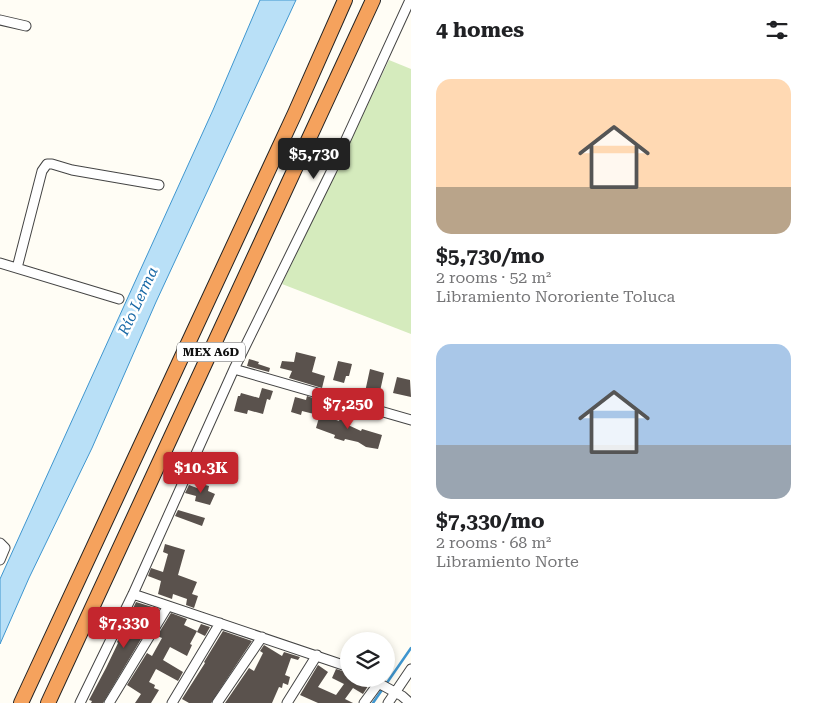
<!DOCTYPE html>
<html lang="en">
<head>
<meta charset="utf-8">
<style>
  :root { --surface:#fff; --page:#f6f6f6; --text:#202124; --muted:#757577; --accent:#c4262e }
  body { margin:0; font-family:"Roboto Serif",serif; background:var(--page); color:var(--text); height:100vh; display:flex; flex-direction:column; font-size:19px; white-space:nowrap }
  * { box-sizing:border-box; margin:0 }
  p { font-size:16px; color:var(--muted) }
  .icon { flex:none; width:28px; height:28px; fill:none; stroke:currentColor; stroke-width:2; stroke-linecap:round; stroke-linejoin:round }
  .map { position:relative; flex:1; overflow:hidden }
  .sheet { display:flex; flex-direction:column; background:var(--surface); width:405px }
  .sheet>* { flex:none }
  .buttons { position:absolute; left:340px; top:632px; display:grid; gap:10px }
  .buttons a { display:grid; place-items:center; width:55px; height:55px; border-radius:50%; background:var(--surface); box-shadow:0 2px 8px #0003; font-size:25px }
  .price { position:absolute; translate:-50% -42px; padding:0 11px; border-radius:5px; background:var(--accent); color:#fff; font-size:16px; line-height:32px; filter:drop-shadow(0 1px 2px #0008) }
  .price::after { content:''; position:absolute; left:50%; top:30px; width:15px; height:11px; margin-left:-8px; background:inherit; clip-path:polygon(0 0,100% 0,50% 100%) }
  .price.current { background:#222; color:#fff }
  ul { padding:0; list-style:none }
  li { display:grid; align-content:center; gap:10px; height:265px; padding:0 25px }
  li span { display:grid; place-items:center; height:155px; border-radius:15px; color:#555 }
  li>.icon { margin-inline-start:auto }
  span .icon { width:90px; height:90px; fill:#fffc; stroke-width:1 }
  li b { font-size:21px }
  h2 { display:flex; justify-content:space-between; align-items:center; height:60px; padding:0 25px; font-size:21px }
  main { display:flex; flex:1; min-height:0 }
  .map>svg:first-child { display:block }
  .green { fill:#d5ebbd }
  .water { fill:#b9e0f7; stroke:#3f96cf }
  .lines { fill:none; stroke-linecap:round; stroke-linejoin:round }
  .stream { stroke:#3f96cf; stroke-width:2.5 }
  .building { fill:#5a524d }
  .minor-casing { stroke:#444; stroke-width:11 }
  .highway-casing { stroke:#222; stroke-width:16 }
  .minor { stroke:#fff; stroke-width:9 }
  .highway { stroke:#f5a25d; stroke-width:14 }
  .labels { text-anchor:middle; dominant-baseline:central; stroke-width:5; stroke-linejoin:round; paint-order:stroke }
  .shield { fill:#fff; stroke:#585858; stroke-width:1 }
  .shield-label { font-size:12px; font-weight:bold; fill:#111 }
  .water-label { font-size:15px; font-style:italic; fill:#1768a6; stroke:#fff }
</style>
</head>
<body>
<main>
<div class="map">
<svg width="411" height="703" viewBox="0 0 411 703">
  <rect width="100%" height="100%" fill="#fffdf5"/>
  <path class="green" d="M389,60L411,69V334L282,284Z"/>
  <path class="water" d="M260,0H296L156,302L92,448L29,578L0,644V579L213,110Z"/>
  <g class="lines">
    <path class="stream" d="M373,703L411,648"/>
  </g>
  <path class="building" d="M296,352L316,357L312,372L325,376L322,388L289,378L292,371L280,368L282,361L294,362Z
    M249,359L259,362L258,364L270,368L269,372L247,366Z
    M338,361L352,364L349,376H346L344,383L333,380Z
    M370,369L384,373L379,396L365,392Z
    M397,377L410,380L411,397L393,393Z
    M262,388L273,391L270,400L267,399L263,414L248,410L247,414L234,411L238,396H240L241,393L259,398Z
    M307,396L319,400L318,404L320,405L318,415L302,411L301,415L291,412L295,397L306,400Z
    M343,407L353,410L348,425L361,431L362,429L382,435L378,449L366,447L358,442L345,439L344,441L334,438L335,435L316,428L320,414L339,421Z
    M198,483L209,486L208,491L215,494L210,505L195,501L196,496L185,493L189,485L197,488Z
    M178,510L205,518L202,526L175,516Z
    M165,544L185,550L178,575L197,582L192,594L198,596L194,608L186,605L187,599L173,594L172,599L158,594L161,581L148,576L151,568L163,572L168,554L163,552Z
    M136,602L159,609L103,703H91L92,701L89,700L106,668L118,643L117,642Z
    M171,613L187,619L184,625L197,631L190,644L192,645L187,656L170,647L163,660L183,672L178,681L156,669L149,682L155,685L154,688L159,690L151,703H135L141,694L127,685L147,653L152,656L162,638L157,636Z
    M201,624L210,627L205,636L197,632Z
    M223,631L252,641L211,703H189L182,699L205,663L204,662Z
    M264,645L282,656L284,652L300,657L298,660L291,658L285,675L290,677L288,685L283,683L282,688L279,687L272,703H225L249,668L254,671L263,653L260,651Z
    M318,665L328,672L318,687L336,695L344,684L332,678L336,669L349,673V679H357L368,686L363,694L353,688L345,699L353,703H318L300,695Z"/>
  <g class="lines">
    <defs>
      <path id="minor" d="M0,20L26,26
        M0,263L119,299
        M17,268L42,171L47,164H52L72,170L159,185
        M234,369L411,420
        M0,543L5,548L0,560
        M133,594L349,667
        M371,679L402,696L410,703
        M80,703L133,594L234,369L332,170L410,0
        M109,703L168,606
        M172,703L220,623
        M217,703L262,637
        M287,703L317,655
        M364,703L378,684
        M388,703L411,669"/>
      <path id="highway" d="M21,703L295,113L345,0
        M48,703L373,0"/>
    </defs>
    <use href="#minor" class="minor-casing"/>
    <use href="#highway" class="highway-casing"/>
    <use href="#minor" class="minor"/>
    <use href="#highway" class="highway"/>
  </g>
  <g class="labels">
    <rect class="shield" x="177" y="342.5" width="68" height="19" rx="4"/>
    <g class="shield-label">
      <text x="211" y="352">MEX A6D</text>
    </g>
    <g class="water-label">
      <text transform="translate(138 301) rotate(-65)">Río Lerma</text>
    </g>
  </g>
</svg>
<div class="buttons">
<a><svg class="icon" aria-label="layers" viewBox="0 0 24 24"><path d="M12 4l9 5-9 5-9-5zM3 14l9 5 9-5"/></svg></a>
</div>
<b class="price current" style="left:314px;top:180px">$5,730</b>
<b class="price" style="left:348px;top:430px">$7,250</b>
<b class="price" style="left:201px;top:494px">$10.3K</b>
<b class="price" style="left:124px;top:649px">$7,330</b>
</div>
<section class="sheet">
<h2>4 homes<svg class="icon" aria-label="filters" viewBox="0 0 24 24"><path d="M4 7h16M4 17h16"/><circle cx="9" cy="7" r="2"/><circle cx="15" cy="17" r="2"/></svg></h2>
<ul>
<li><span style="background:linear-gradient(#ffd9b3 70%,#b9a48a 0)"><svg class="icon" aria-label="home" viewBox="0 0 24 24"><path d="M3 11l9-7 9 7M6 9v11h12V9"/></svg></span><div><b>$5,730/mo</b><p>2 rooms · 52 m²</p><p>Libramiento Nororiente Toluca</p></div></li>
<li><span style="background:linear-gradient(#a9c7e8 65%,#9aa5b1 0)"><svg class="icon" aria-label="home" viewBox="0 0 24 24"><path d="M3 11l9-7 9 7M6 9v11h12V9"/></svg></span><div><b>$7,330/mo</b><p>2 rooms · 68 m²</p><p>Libramiento Norte</p></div></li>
</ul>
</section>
</main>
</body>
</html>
